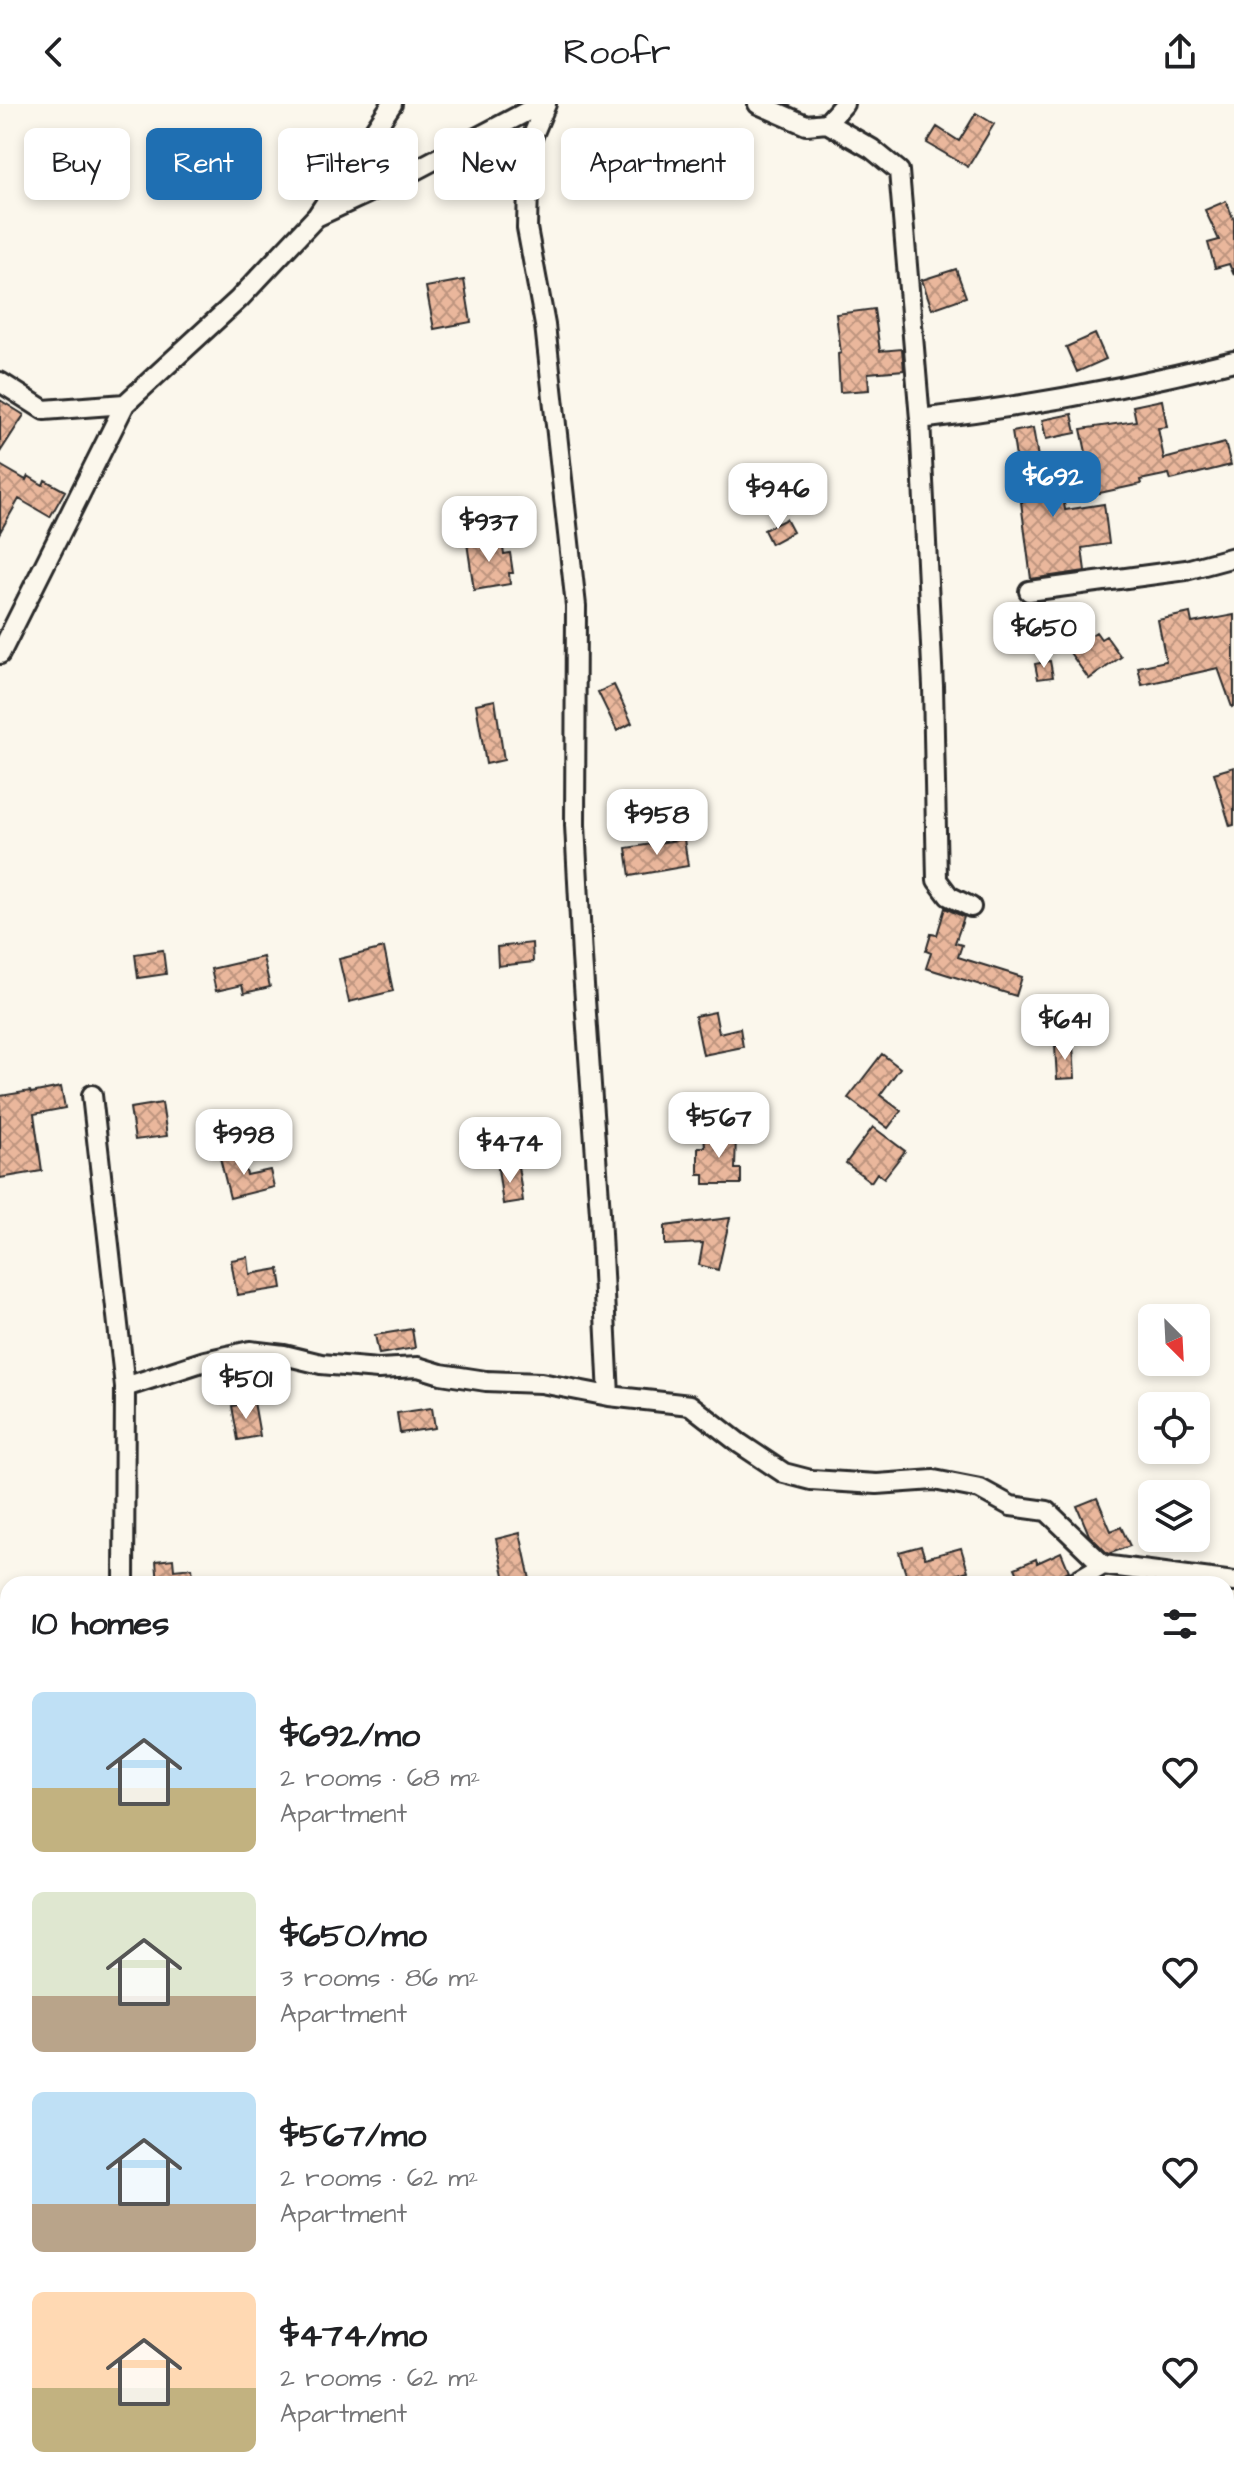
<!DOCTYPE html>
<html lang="en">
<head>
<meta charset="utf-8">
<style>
  :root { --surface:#fff; --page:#f2f2f2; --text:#202124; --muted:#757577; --accent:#1f6fb2 }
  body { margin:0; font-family:"Architects Daughter",sans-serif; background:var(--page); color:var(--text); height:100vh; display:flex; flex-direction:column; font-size:30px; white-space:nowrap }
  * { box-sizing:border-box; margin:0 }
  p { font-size:26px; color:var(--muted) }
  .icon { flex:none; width:44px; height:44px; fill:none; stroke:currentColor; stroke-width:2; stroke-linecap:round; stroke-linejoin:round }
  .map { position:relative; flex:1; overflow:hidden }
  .drawer { position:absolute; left:0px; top:1472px; width:1234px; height:912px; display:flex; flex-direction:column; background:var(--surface); border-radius:24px 24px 0 0; box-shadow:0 4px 12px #0003 }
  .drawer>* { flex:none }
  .banner { position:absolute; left:24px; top:24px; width:800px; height:72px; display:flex; gap:16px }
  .needle { width:52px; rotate:156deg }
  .controls { position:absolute; left:1138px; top:1200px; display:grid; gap:16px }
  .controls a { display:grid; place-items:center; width:72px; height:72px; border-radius:12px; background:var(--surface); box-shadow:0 4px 12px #0003; font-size:40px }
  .price { position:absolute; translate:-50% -68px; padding:0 18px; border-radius:16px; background:#fff; color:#222; font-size:26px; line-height:52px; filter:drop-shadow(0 2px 4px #0008) }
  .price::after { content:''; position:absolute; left:50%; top:48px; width:24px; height:18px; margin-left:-12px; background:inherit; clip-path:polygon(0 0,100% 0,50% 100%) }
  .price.selected { background:var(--accent); color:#fff }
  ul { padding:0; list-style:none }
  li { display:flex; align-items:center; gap:24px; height:200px; padding:0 32px }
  li span { display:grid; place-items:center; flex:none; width:224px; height:160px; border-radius:12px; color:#555 }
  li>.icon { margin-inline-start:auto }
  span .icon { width:96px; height:96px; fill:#fffc; stroke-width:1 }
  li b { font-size:34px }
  h2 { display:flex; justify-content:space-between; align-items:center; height:96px; padding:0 32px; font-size:34px }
  .tag { padding:0 28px; border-radius:12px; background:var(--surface); box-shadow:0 4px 12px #0003; font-size:28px; line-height:72px }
  .tag.selected { background:var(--accent); color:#fff }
  header { display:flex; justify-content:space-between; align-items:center; height:104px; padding:0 32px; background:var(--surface); font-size:36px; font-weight:600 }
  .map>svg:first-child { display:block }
  .building { fill:url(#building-cross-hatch); stroke:#2b2b2b; stroke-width:2 }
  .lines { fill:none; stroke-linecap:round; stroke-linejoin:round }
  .minor-casing { stroke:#2b2b2b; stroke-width:24 }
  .minor { stroke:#fbf7ec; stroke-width:18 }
</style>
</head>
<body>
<header><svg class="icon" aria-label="back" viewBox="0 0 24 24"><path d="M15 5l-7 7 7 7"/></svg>Roofr<svg class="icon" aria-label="share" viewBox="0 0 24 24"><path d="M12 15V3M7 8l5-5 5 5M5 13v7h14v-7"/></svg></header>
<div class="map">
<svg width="1234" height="2384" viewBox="0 0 1234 2384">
  <defs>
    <pattern id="building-cross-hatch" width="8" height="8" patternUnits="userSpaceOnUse" patternTransform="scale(2)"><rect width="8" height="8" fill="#eab79c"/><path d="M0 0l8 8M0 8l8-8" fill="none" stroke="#be957f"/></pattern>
  </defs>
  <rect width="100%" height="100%" fill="#fbf7ec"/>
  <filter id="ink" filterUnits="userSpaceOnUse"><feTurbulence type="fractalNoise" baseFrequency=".0125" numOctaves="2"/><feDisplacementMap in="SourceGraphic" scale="16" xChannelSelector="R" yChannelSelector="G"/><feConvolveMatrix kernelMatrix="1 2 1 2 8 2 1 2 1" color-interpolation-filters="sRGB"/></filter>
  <g filter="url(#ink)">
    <path class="building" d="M976,9L994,20L968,63L927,39L937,23L959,37Z
      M1226,97L1234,116V171L1229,160L1215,164L1208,139L1219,136L1205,106Z
      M956,165L966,193L932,205L922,176Z
      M464,176L471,218L434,225L426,183Z
      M874,205L880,247L902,245L904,266L868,269L869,286L840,288L838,250L841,249L836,210Z
      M1095,230L1106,255L1077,268L1066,243Z
      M0,296L24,311L0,348Z
      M1162,296L1167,323L1158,324L1164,355L1225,339L1231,361L1171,376L1169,370L1140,376L1141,380L1095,390L1081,325L1136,317L1133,302Z
      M1072,310L1076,329L1046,335L1042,316Z
      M1033,324L1045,395L1063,392L1065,406L1104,400L1109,440L1082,444L1085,467L1031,475L1021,398H1023L1012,328Z
      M0,361L26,376L28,372L43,381L45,376L65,387L50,413L19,395L0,428Z
      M786,415L793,428L771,440L764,426Z
      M501,434L504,450L510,449L513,469H509L510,480L474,486L467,439Z
      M1190,509L1192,519L1234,511V602L1232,603L1218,564L1142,581L1138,563L1166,557L1158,516Z
      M1096,528L1101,535L1106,532L1121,553L1089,575L1068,546Z
      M1050,557L1053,573L1038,575L1035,560Z
      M614,581L632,619L617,627L598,588Z
      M495,596L504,656L486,660L476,600Z
      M1234,663V721L1230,722L1214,669Z
      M684,735L688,762L630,772L626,744Z
      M945,804L964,813L955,839L962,841L958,853L1022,873L1016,892L926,864L931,849L926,847L931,830L937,831Z
      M532,839L533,858L498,862L497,843Z
      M384,844L393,887L349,898L339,855Z
      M163,846L166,870L138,874L135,850Z
      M263,853L270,883L244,889L242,881L216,887L211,865Z
      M715,908L719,929L740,924L743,943L703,951L695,912Z
      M1073,941L1075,974L1057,975L1055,942Z
      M882,950L900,964L880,991L901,1007L888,1024L848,994Z
      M61,983L65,1004L34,1010L42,1067L0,1074V992L30,987L31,989Z
      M162,999L167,1032L135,1036L130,1004Z
      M873,1023L905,1047L884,1074L877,1069L871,1078L846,1059Z
      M704,1030H736L735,1065H741V1080H704V1070H698V1043H705Z
      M241,1049L247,1071L270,1066L274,1083L230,1094L220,1054Z
      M518,1062L523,1097L503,1100L498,1065Z
      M730,1114L718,1166L699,1161L703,1139L665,1141V1122Z
      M248,1153L250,1170L279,1165L282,1184L237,1191L231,1156Z
      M412,1225L415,1244L379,1250L375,1231Z
      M266,1261L271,1262L274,1274L243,1281L240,1267Z
      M254,1298L260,1332L238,1336L232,1302Z
      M432,1304L435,1324L400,1329L397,1309Z
      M1097,1394L1111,1427L1121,1423L1130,1442L1108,1450L1089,1431L1077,1402Z
      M520,1429L531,1480H506L496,1435Z
      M921,1442L925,1454L961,1444L968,1467L925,1480H909L899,1448Z
      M1061,1448L1069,1467L1040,1480H1022L1015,1464L1036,1455L1037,1459Z
      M173,1455L174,1466L192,1464L194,1480H158L156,1457Z"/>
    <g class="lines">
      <defs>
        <path id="minor" d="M546,0L529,41L527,124L545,221L576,502L575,721L582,853L600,1109L609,1292
          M758,0L806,21L827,19L844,0
          M827,19L872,45L899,67L920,315L933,582L937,776L949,792L971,803
          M318,112L402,73L541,0
          M0,278L44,306L125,300L239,195L317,112L392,0
          M920,315C1026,303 1131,283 1234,257
          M1029,487L1186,466L1234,453
          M0,550L125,300
          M92,991L125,1283L124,1480
          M125,1283L205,1257L250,1247L284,1251L321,1260L378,1265L418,1263L441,1270L486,1277L541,1279L609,1292L690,1301L739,1339L784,1369L811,1376L877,1380L934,1376L980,1385L1011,1402L1047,1407L1103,1461L1234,1478
          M1071,1480L1103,1461
          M1226,2144H1234
          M0,2299L8,2298
          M91,2376L92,2384
          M214,2384L219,2376"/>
      </defs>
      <use href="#minor" class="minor-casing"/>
      <use href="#minor" class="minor"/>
    </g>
  </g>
</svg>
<div class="controls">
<a><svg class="needle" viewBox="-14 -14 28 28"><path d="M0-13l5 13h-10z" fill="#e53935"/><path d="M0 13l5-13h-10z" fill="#757577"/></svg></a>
<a><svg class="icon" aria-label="locate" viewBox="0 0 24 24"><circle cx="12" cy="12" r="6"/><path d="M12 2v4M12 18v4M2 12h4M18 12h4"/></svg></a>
<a><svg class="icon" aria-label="layers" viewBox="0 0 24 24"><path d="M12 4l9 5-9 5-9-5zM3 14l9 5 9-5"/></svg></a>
</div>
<b class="price selected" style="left:1053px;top:415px">$692</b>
<b class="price" style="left:778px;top:427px">$946</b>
<b class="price" style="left:489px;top:460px">$937</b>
<b class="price" style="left:1044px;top:566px">$650</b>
<b class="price" style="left:657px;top:753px">$958</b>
<b class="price" style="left:1065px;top:958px">$641</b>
<b class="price" style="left:719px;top:1056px">$567</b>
<b class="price" style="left:244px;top:1073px">$998</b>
<b class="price" style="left:510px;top:1081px">$474</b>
<b class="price" style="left:246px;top:1317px">$501</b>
<div class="banner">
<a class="tag">Buy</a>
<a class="tag selected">Rent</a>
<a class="tag">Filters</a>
<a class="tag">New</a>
<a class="tag">Apartment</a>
</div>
<section class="drawer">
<h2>10 homes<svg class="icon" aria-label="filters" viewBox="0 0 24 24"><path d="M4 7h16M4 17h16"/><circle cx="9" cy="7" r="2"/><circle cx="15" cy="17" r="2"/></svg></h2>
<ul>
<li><span style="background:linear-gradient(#bfe0f5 60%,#c2b280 0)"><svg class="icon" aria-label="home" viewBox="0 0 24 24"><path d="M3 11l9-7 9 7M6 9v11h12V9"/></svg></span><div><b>$692/mo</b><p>2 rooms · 68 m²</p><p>Apartment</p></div><svg class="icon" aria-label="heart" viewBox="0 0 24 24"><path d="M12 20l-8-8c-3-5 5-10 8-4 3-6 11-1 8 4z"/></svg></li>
<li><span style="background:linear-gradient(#dfe7d0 65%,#b9a48a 0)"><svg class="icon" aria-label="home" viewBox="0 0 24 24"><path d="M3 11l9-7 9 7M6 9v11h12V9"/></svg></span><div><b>$650/mo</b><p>3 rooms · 86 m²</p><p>Apartment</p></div><svg class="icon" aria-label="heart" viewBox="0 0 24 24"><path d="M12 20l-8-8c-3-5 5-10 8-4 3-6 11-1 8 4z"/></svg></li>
<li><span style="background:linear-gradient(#bfe0f5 70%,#b9a48a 0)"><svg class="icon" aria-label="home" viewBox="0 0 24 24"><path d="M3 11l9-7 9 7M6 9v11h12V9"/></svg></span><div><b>$567/mo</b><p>2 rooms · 62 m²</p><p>Apartment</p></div><svg class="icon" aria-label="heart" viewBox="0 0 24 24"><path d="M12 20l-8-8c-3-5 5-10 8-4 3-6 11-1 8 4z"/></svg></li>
<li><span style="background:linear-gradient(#ffd9b3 60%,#c2b280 0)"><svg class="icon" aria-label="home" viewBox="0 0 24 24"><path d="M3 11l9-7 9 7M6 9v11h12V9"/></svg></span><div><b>$474/mo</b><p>2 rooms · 62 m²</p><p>Apartment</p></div><svg class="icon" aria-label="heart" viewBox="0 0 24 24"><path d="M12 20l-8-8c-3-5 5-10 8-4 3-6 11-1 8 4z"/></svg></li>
</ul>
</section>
</div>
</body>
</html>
